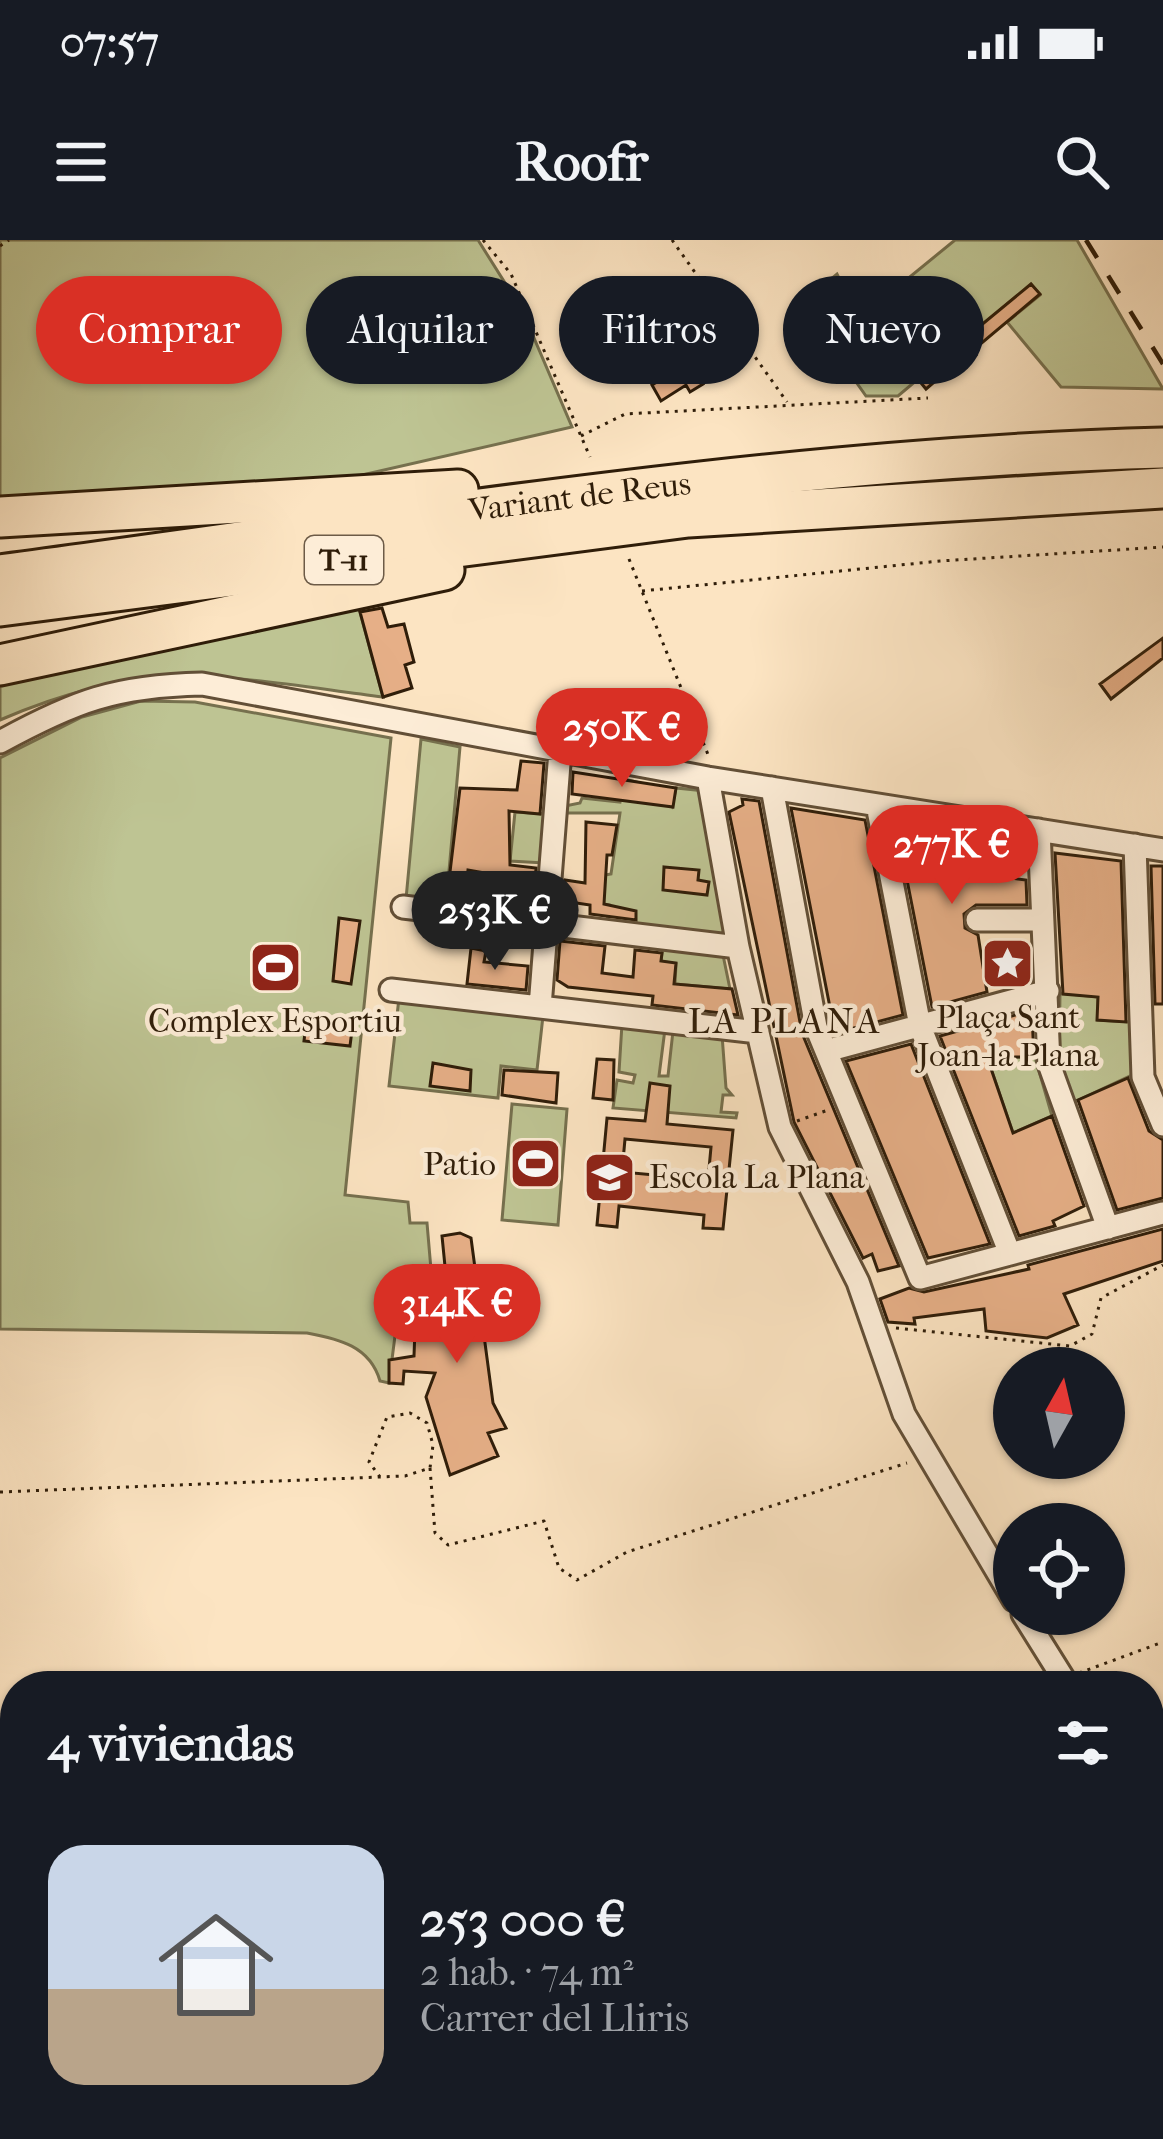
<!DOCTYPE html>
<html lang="es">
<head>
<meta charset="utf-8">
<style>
  :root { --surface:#171b24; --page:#242831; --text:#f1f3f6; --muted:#9ea1a6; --line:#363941; --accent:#d93025 }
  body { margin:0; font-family:"IM FELL French Canon",serif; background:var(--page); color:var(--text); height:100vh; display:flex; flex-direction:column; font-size:45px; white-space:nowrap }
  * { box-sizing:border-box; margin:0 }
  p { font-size:39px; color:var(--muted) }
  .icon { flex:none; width:66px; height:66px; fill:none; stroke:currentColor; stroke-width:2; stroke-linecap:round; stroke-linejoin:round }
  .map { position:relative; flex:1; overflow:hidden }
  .side { position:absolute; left:0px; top:1431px; width:1164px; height:468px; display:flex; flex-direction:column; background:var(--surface); border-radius:48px 48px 0 0; box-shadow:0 3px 9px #0004 }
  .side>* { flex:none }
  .guide { position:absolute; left:36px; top:36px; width:1092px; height:108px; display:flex; gap:24px }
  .needle { width:78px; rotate:8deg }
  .fabs { position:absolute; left:993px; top:1107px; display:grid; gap:24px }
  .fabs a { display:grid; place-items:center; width:132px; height:132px; border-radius:50%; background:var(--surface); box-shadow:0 3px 9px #0004; font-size:60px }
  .price { position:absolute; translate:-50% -102px; padding:0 27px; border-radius:42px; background:var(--accent); color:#fff; font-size:39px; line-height:78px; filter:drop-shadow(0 3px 6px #0008) }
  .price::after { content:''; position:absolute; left:50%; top:72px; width:36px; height:27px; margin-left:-18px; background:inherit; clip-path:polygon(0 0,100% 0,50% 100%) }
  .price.active { background:#222; color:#fff }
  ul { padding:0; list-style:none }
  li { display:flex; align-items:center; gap:36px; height:300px; padding:0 48px }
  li+li { border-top:3px solid var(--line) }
  li span { display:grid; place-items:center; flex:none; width:336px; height:240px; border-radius:36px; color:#555 }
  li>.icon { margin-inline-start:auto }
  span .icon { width:144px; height:144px; fill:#fffc; stroke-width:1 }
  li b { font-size:51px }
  h2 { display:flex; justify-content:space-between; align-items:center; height:144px; padding:0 48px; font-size:51px }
  .tag { padding:0 42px; border-radius:54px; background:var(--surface); box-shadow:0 3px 9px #0004; font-size:42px; line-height:108px }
  .tag.active { background:var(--accent); color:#fff }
  .status { display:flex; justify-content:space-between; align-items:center; height:84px; padding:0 60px; background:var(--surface); direction:ltr }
  .status svg { height:33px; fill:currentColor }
  header { display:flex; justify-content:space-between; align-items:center; height:156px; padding:0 48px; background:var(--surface); font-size:54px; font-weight:800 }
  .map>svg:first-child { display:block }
  .green { fill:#bec493; stroke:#76704e; stroke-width:3 }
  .building { fill:#e6af87; stroke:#2f1d09; stroke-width:3; fill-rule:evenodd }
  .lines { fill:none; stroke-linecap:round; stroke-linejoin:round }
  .minor-casing { stroke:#624f37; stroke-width:27 }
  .motorway-casing { stroke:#2f1d09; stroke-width:45 }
  .path { stroke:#2f1d09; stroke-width:3; stroke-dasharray:3 6; stroke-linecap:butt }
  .minor { stroke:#fdedd7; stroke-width:21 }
  .motorway { stroke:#fce4c2; stroke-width:39 }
  .rail { stroke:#2f1d09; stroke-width:4.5; stroke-dasharray:21 21; stroke-linecap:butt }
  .labels { text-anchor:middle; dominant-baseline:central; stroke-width:9; stroke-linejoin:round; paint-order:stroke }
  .shield { fill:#fdedd7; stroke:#6d5b47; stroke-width:3 }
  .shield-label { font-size:30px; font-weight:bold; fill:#2f1d09 }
  .street-label { font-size:33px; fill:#2f1d09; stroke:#fdedd7 }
  .poi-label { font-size:33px; fill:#2f1d09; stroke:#fdedd7 }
  .neighbourhood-label { font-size:36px; letter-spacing:3px; fill:#2f1d09; stroke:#fdedd7 }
</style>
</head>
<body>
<div class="status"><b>07:57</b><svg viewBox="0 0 49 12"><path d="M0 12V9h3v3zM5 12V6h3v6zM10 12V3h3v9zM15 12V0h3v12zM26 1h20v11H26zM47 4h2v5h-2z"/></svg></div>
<header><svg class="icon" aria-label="menu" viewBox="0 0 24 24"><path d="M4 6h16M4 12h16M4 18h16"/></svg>Roofr<svg class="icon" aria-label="search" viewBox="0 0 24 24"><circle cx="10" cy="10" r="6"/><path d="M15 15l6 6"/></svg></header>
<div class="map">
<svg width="1163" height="1899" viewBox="0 0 1163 1899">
  <rect width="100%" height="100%" fill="#fce4c2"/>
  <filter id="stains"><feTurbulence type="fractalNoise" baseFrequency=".00167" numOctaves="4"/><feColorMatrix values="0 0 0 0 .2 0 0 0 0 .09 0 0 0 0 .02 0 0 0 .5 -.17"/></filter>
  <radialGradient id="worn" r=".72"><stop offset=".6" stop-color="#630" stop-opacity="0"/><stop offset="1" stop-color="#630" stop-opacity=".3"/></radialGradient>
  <path class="green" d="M0,0H478L522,70L572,187L349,238L0,261Z
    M955,0H1077L1163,149L1061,147L1007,82L1040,55L1031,44L898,156H866L801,64L837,34L853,65L878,63Z
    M357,361L383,457C227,437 151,415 0,480V434Z
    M141,461L195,462L391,498L345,955L408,962L410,983H427L436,1088H396L389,1143L380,1141C370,1106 339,1099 307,1093L0,1089V518L82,477Z
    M421,499L460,507L446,665L406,659Z
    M624,539L640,543L672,567L676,548L705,551L730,696L619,684L620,669L610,668L607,681L609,665L599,663L605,635L611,634L620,573H563L565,566L580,563L582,558L620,562Z
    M515,572L546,574L544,623L510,621Z
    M663,704L723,715L730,749L675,744L676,724L661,721Z
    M1060,753L1098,757V780L1132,782L1134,834L1072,863L1059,828Z
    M399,758L543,776L537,830L501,826L498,858L389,846Z
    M622,784L665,789L659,836H668L673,791L722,795L726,848L732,855H723L721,872L737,873L736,878L613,868L617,840L633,843L635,835L619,832Z
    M987,817H1035L1052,876L1013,893Z
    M512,864L567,869L558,985L502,980Z"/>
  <path class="building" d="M1031,44L1040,54L972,111L976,115L965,124L961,119L926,149L917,138Z
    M648,81L661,101L621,128L608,108Z
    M712,108L718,117L695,133L703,144L690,152L686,145L661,161L652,145Z
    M382,368L388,387L404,384L414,422L405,425L412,448L383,457L360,372Z
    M1163,398V418L1111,459L1100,444Z
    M521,521L544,523L540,574L509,571L510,625L536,628L534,655L512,652L513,638L468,630L465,659L447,657L460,548L517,550Z
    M573,532L676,548L673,567L572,554Z
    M742,559L759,561L802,793L899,1026L878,1031L872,1014L863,1018L794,882L729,572L743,565Z
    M791,568L865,580L903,775L835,793Z
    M586,582L617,585L612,615H607L604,664L636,671V680L590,674V665L563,661L565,640L585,643Z
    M896,584L978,599L974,625L1011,626V638L1026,640L1027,665H976L964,674L965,688L978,695L987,752L932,767Z
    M1055,613L1121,621L1126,782L1097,780L1098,757L1063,754Z
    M1151,626H1163V764H1155Z
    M664,627L699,630L698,640L709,642L707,655L663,650Z
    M339,678L360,681L351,744L333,741Z
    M560,701L605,706L602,733L633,737L635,710L662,713L661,721L676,723L674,744L732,749L738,775L652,765L653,756L568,747L557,740Z
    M471,708L486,711L484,722L528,726L526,750L467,744Z
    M1019,774L1032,775L1034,817H987L1013,893L1052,876L1084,966L1053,981L1055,986L1019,996L940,796Z
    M306,784L352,790L350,806L304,801Z
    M911,804L990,1004L928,1018L846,821Z
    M597,819L614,820L613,860L593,858Z
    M433,823L471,830L470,851L430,846Z
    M504,830L558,833L556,863L502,855Z
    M1128,838L1149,891L1163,900V958L1117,970L1078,860Z
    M650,843L670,846L667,884L733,890L723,989L703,988L704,975L619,966L617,987L597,985L607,878L645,881ZM625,899L711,907L708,940L622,932Z
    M1163,989V1021L1064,1054L1078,1085L1047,1098L986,1091L984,1069L914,1078L915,1084L888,1082L880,1059L909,1048L924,1052L1029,1029L1028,1025Z
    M460,993L471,998L493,1163L506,1188L488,1193L498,1216L450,1235L426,1157L435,1133L404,1131L403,1144L389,1143V1120L414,1116L415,1089L451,1087L442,996Z"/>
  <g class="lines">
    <defs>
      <path id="minor" d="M0,502C75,461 115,446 202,444L708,538L1163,610
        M708,538L738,707L780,887L858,1042L904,1174L1014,1360
        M772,548L816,787L920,1038L1163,973
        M877,565L920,786L1010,1014
        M1039,590L1049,824L1108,988
        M1135,605L1143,837L1163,885
        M403,667L738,707
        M977,680H1041
        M391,750L758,792
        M540,767L560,511
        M826,811L1048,751
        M1023,1374L1063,1438
        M0,1813L15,1826
        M86,1884L104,1899"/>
      <g id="motorway">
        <path d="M0,277L458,250"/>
        <path id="s1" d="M0,335C385,284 774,218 1163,208"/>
        <path d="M0,366L688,277L1163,248"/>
        <path d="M0,425L444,330"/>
      </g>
    </defs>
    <use href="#minor" class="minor-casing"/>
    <use href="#motorway" class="motorway-casing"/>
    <path class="path" d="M483,0L511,34L590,217
      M672,0L787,162
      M0,6L9,0
      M581,196L625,174L928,158
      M629,319L709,517
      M642,351L940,321L1163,307
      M797,881L828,870
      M896,1088L1070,1106L1092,1094L1101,1058L1163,1025
      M430,1228L435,1293L448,1305L544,1281L559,1328L577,1340L627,1312L907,1223
      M0,1252L405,1236L430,1228L433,1205L427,1183L410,1173L387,1177L369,1222L380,1237
      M1079,1433L1163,1402
      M1149,1619L1163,1649
      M1149,1691L1163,1659"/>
    <use href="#minor" class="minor"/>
    <use href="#motorway" class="motorway"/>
    <path class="rail" d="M1086,0L1163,124"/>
  </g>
  <defs>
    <symbol id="sight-square" viewBox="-11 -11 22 22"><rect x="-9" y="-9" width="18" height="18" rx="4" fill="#8f2418" stroke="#fdedd7"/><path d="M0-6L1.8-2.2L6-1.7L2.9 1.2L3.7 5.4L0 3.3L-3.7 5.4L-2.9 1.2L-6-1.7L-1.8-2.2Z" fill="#fff"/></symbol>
    <symbol id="stadium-square" viewBox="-11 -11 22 22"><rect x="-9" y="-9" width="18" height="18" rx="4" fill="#8f2418" stroke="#fdedd7"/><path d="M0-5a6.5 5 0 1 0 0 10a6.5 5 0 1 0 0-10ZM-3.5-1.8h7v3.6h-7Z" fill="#fff"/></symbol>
    <symbol id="school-square" viewBox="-11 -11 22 22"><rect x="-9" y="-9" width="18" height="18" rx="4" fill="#8f2418" stroke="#fdedd7"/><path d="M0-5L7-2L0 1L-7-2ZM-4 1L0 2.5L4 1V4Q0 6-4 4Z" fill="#fff"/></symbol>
  </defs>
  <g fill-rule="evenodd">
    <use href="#sight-square" x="978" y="694" width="59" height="59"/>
    <use href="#stadium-square" x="246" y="698" width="59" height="59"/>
    <use href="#stadium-square" x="506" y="894" width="59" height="59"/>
    <use href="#school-square" x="580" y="908" width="59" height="59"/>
  </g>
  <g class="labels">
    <rect class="shield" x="305" y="296" width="78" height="48" rx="9"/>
    <g class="shield-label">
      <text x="344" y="320">T-11</text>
    </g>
    <g class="street-label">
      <text stroke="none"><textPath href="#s1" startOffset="585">Variant de Reus</textPath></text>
    </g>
    <g class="poi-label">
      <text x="1008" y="777">Plaça Sant<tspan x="1008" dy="38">Joan-la Plana</tspan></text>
      <text x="275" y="781">Complex Esportiu</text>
      <text x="496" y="924" text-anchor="end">Patio</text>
      <text x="649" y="937" text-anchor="start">Escola La Plana</text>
    </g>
    <g class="neighbourhood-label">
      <text x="785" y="781">LA PLANA</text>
    </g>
  </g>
  <rect width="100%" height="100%" filter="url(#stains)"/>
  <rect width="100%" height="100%" fill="url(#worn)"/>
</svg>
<div class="fabs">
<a><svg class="needle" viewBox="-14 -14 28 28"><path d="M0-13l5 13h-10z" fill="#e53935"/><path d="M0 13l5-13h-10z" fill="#9ea1a6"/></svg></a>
<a><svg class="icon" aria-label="locate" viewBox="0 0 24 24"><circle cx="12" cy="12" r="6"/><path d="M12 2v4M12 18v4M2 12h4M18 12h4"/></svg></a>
</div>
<b class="price" style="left:622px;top:550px">250K €</b>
<b class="price" style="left:952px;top:667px">277K €</b>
<b class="price active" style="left:495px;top:733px">253K €</b>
<b class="price" style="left:457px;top:1126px">314K €</b>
<div class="guide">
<a class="tag active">Comprar</a>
<a class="tag">Alquilar</a>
<a class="tag">Filtros</a>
<a class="tag">Nuevo</a>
</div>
<section class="side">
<h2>4 viviendas<svg class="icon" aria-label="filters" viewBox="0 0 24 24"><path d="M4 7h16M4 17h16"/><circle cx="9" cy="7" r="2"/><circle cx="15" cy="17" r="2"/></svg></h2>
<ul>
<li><span style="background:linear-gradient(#c9d6e8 60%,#b9a48a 0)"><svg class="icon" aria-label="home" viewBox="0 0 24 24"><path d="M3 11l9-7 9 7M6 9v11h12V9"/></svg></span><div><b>253 000 €</b><p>2 hab. · 74 m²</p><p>Carrer del Lliris</p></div></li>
</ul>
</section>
</div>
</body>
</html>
